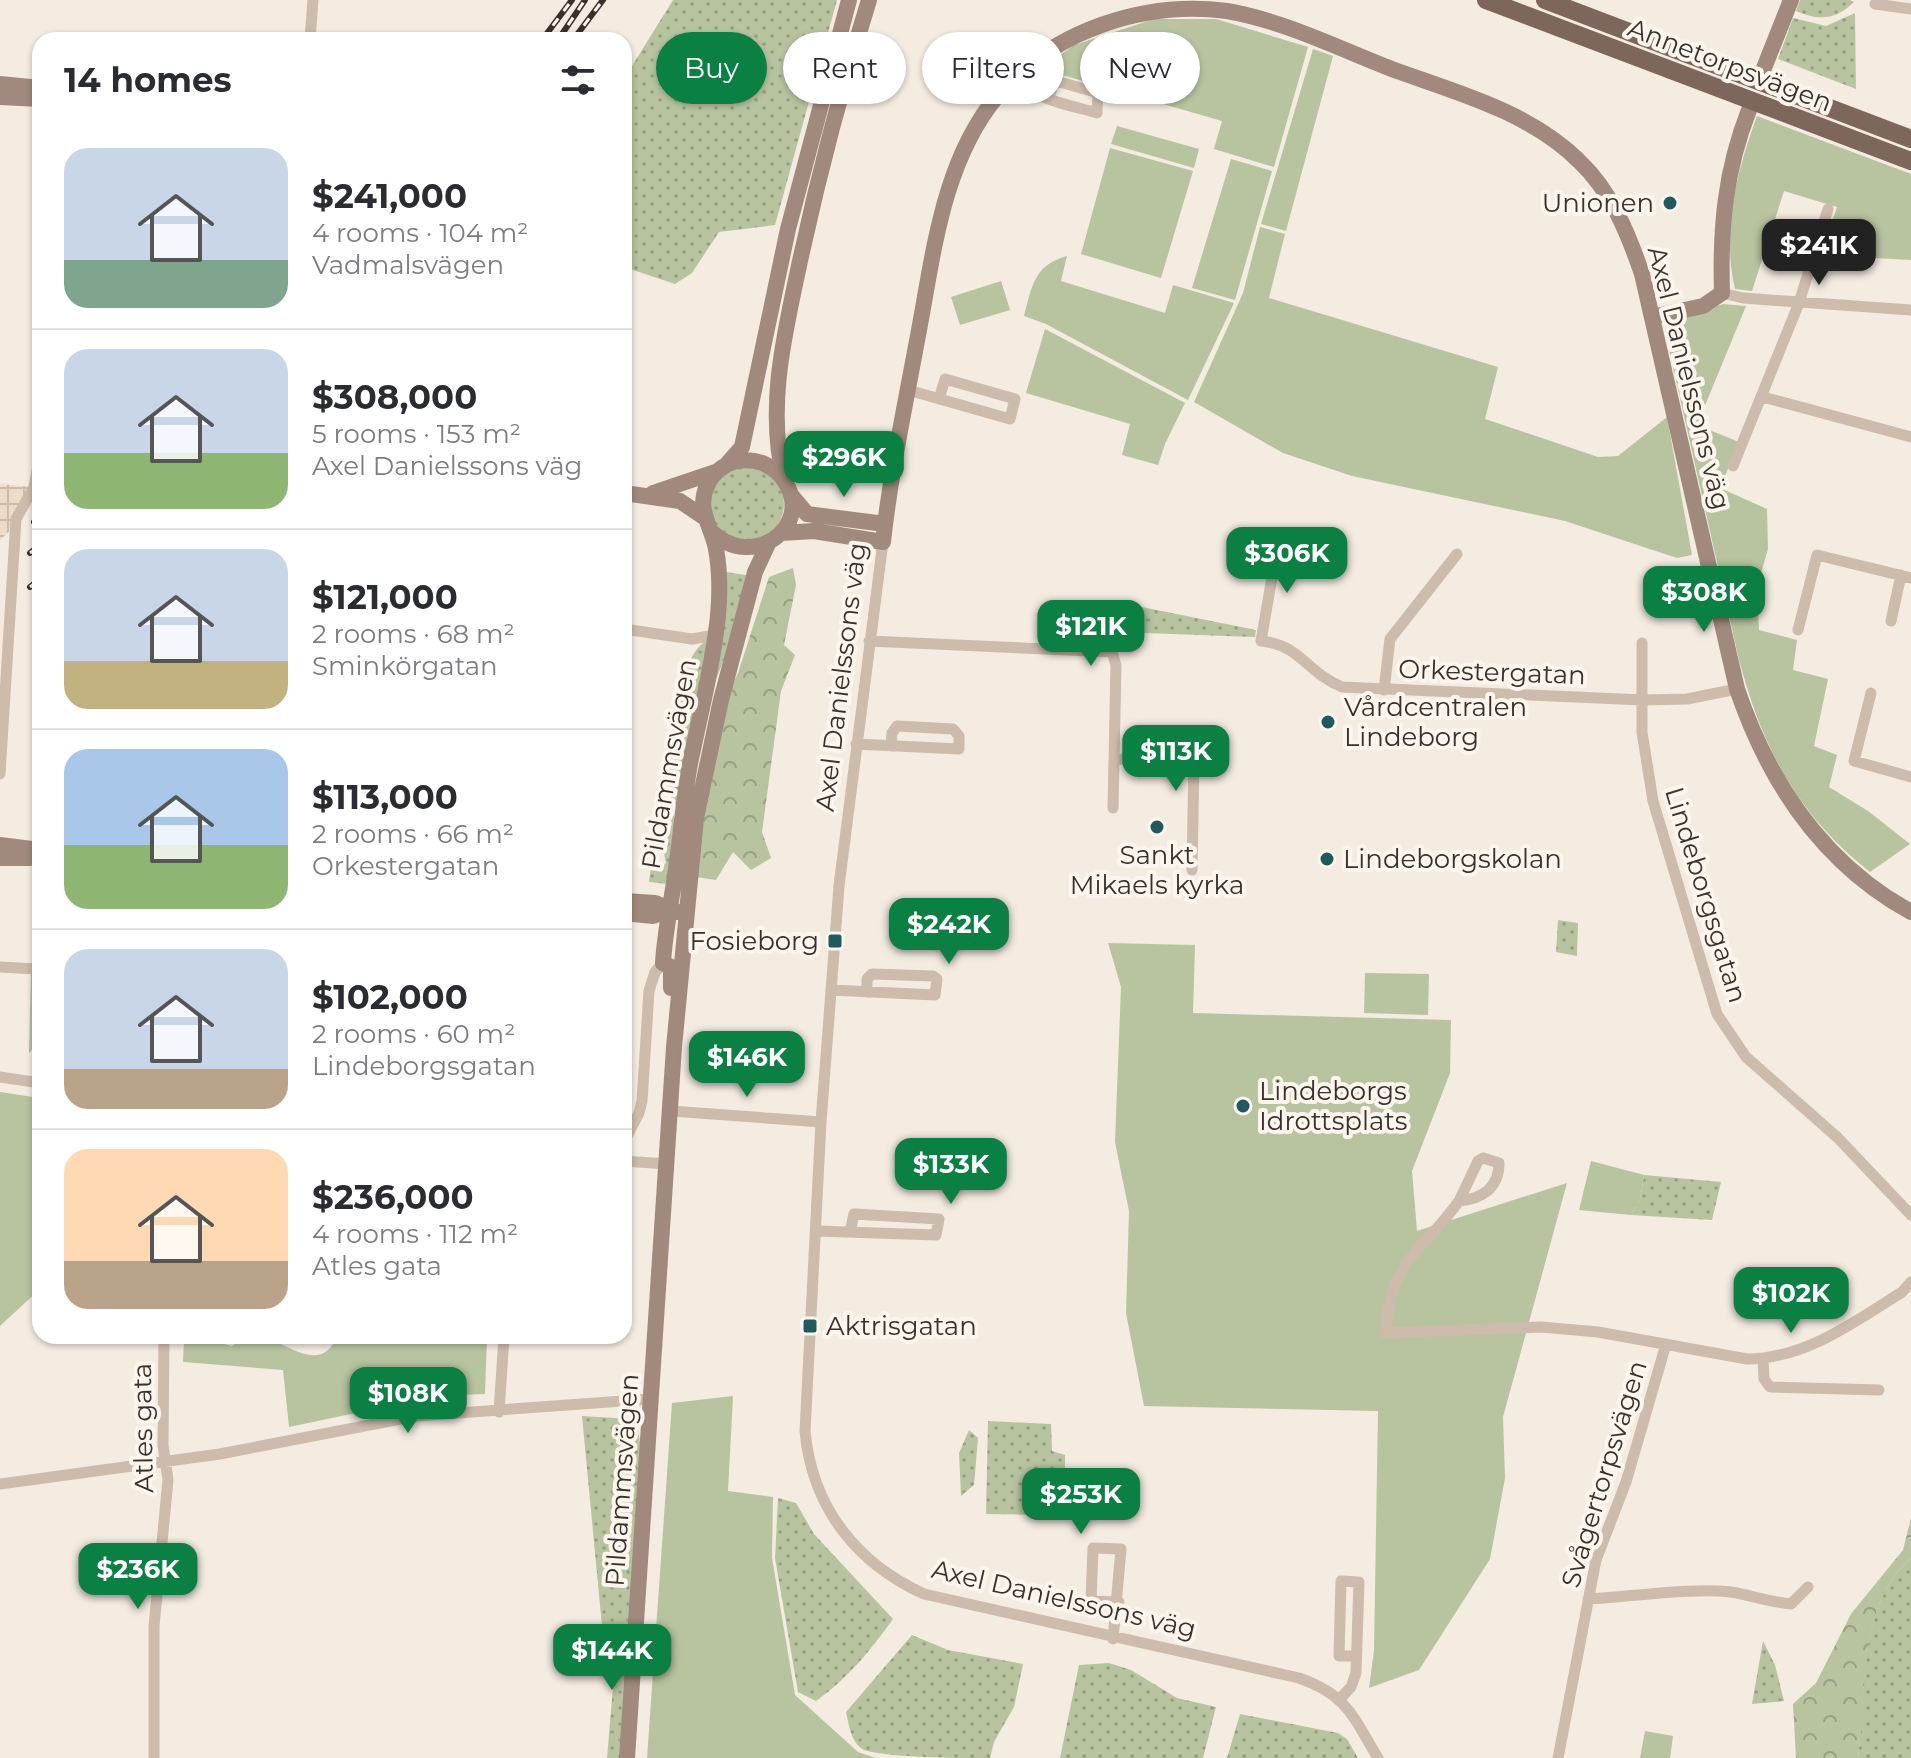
<!DOCTYPE html>
<html lang="en">
<head>
<meta charset="utf-8">
<style>
  :root { --surface:#fff; --page:#f2f2f3; --text:#2b2b33; --muted:#7c7c81; --line:#e1e1e2; --accent:#0b8043 }
  body { margin:0; font-family:Montserrat,sans-serif; background:var(--page); color:var(--text); height:100vh; display:flex; flex-direction:column; font-size:30px; white-space:nowrap }
  * { box-sizing:border-box; margin:0 }
  p { font-size:26px; color:var(--muted) }
  .icon { flex:none; width:44px; height:44px; fill:none; stroke:currentColor; stroke-width:2; stroke-linecap:round; stroke-linejoin:round }
  .map { position:relative; flex:1; overflow:hidden }
  .drawer { position:absolute; left:32px; top:32px; width:600px; height:1312px; display:flex; flex-direction:column; background:var(--surface); border-radius:24px; box-shadow:0 2px 6px #0004 }
  .drawer>* { flex:none }
  .top-card { position:absolute; left:656px; top:32px; width:760px; height:72px; display:flex; gap:16px }
  .price { position:absolute; translate:-50% -68px; padding:0 18px; border-radius:16px; background:var(--accent); color:#fff; font-size:26px; line-height:52px; filter:drop-shadow(0 2px 4px #0008) }
  .price::after { content:''; position:absolute; left:50%; top:48px; width:24px; height:18px; margin-left:-12px; background:inherit; clip-path:polygon(0 0,100% 0,50% 100%) }
  .price.current { background:#222; color:#fff }
  ul { padding:0; list-style:none }
  li { display:flex; align-items:center; gap:24px; height:200px; padding:0 32px }
  li+li { border-top:2px solid var(--line) }
  li span { display:grid; place-items:center; flex:none; width:224px; height:160px; border-radius:24px; color:#555 }
  li>.icon { margin-inline-start:auto }
  span .icon { width:96px; height:96px; fill:#fffc; stroke-width:1 }
  li b { font-size:34px }
  h2 { display:flex; justify-content:space-between; align-items:center; height:96px; padding:0 32px; font-size:34px }
  .chip { padding:0 28px; border-radius:36px; background:var(--surface); box-shadow:0 2px 6px #0004; font-size:28px; line-height:72px }
  .chip.current { background:var(--accent); color:#fff }
  .map>svg:first-child { display:block }
  .grass { fill:url(#grass-dots) }
  .forest { fill:url(#forest-crowns) }
  .park { fill:#b8c4a0 }
  .plaza { fill:url(#plaza-grid) }
  .lines { fill:none; stroke-linecap:round; stroke-linejoin:round }
  .street { stroke:#cdbbac; stroke-width:11 }
  .secondary { stroke:#a18a7d; stroke-width:16 }
  .primary { stroke:#7d675c; stroke-width:18 }
  .rail-casing { stroke:#3b302b; stroke-width:6 }
  .rail { stroke:#fbf5ee; stroke-width:3; stroke-dasharray:9; stroke-linecap:butt }
  .poi-dot { fill:#1f5a5e; stroke:#fbf5ee; stroke-width:3 }
  .labels { text-anchor:middle; dominant-baseline:central; stroke-width:8; stroke-linejoin:round; paint-order:stroke }
  .street-label { font-size:26px; fill:#3b302b; stroke:#fbf5ee }
  .poi-label { font-size:26px; fill:#3b302b; stroke:#fbf5ee; text-anchor:start }
</style>
</head>
<body>
<div class="map">
<svg width="1911" height="1758" viewBox="0 0 1911 1758">
  <defs>
    <pattern id="grass-dots" width="8" height="8" patternUnits="userSpaceOnUse" patternTransform="scale(2)"><rect width="8" height="8" fill="#b8c4a0"/><path d="M2 2h.1M6 6h.1" fill="none" stroke="#97a083" stroke-width="1.8" stroke-linecap="round"/></pattern>
    <pattern id="forest-crowns" width="20" height="18" patternUnits="userSpaceOnUse" patternTransform="scale(2)"><rect width="20" height="18" fill="#b8c4a0"/><path d="M2 6a3 3 0 1 1 6 0M12 15a3 3 0 1 1 6 0" fill="none" stroke="#97a083"/></pattern>
    <pattern id="plaza-grid" width="8" height="8" patternUnits="userSpaceOnUse" patternTransform="scale(2)"><rect width="8" height="8" fill="#ecdcc8"/><path d="M0 4h8M4 0v8" fill="none" stroke="#cbbdac"/></pattern>
  </defs>
  <rect width="100%" height="100%" fill="#f4ebe1"/>
  <path class="grass" d="M673,0H837L775,225L719,232L692,273L675,284L624,267V79Z
    M1800,0H1850L1854,2C1835,20 1820,21 1796,11Z
    M1855,13L1856,89L1778,59L1793,18L1826,26Z
    M710 504a37 37 0 1 1 74 0a37 37 0 1 1-74 0Z
    M726,572L746,575L729,646L714,685Z
    M1122,603L1256,630L1255,637L1144,633V629L1116,628Z
    M706,641L707,644L677,806L667,792C671,756 674,660 706,641Z
    M669,808L675,818L668,884L649,882L651,866L660,868L666,863L662,844L664,811Z
    M1558,920L1578,923L1577,956L1556,952Z
    M1644,1175L1721,1182L1712,1220L1631,1215L1640,1200Z
    M582,1416L631,1419L638,1428L641,1451L621,1758H607L615,1663L605,1658Z
    M988,1421L1051,1424L1052,1451L1065,1455V1487H1050L1049,1515L986,1514Z
    M969,1430L978,1438L974,1485L961,1496L959,1453Z
    M778,1498L796,1503L814,1534L893,1619C871,1650 847,1679 816,1701L798,1692L775,1558Z
    M1911,1558V1758H1858C1867,1693 1856,1606 1911,1558Z
    M912,1635L948,1650L1023,1664L1014,1707L994,1742L990,1758C957,1758 892,1758 864,1750C851,1743 849,1725 846,1712Z
    M1763,1641L1775,1665L1784,1701L1752,1704Z
    M1109,1663L1131,1670L1177,1698L1216,1707L1203,1758H1060L1079,1665Z
    M1240,1714L1338,1733L1347,1739L1358,1758H1227Z"/>
  <path class="forest" d="M793,568L796,585L784,645L795,655L781,691L762,832L771,858L751,870L733,852L716,880L696,877L702,818L723,703L738,673L769,577Z
    M1911,1518V1558C1856,1606 1868,1693 1858,1758H1796L1793,1704L1816,1683L1851,1614L1903,1550Z"/>
  <path class="park" d="M1154,19H1216L1308,47L1274,167L1214,149L1222,121L1041,69L1074,45Z
    M1313,49L1333,56L1286,231L1261,224Z
    M1757,116L1911,174V260L1821,255L1837,207L1784,191L1752,291L1735,289C1721,231 1737,171 1757,116Z
    M1117,126L1199,149L1194,168L1111,144Z
    M1110,148L1193,171L1161,278L1081,254Z
    M1231,159L1272,171L1235,300L1192,288Z
    M1260,227L1285,234L1269,298L1498,367L1485,419L1598,457L1618,456L1667,417L1692,555L1677,558L1565,521L1352,476L1283,453L1194,402L1243,293Z
    M1067,256L1061,281L1165,313L1173,285L1234,303L1188,400L1046,324L1024,316C1032,286 1034,265 1067,256Z
    M1001,281L1010,310L960,325L951,297Z
    M1723,304L1746,306L1697,425L1739,442L1720,488L1767,509L1768,549L1757,587L1759,630L1797,640L1793,670L1828,679L1814,746L1837,755L1829,787L1868,811L1910,844L1870,872C1797,814 1763,749 1739,660L1666,336L1675,320Z
    M1045,329L1185,403L1165,444L1158,465L1122,455L1130,424L1026,393Z
    M1108,943L1195,945L1193,1013L1451,1020L1450,1073L1412,1171L1417,1231L1567,1183L1503,1417L1505,1478L1490,1559L1419,1670L1369,1688L1374,1651L1378,1411L1144,1406L1126,1313L1129,1211L1115,1142L1121,987Z
    M31,972L40,973V1042L29,1053Z
    M1365,973L1429,974L1428,1015L1364,1013Z
    M0,1092L40,1098V1289L0,1326Z
    M1591,1161L1644,1175L1640,1200L1631,1215L1579,1210Z
    M261,1336C286,1342 321,1376 337,1336H487L485,1394L437,1396L289,1427L283,1370L183,1362L184,1341H212L232,1346L245,1338Z
    M733,1396L728,1491L773,1497L772,1558L795,1695L858,1752L876,1758H647L672,1403Z
    M1645,1731L1673,1736L1670,1758H1640Z"/>
  <path class="plaza" d="M0,484L34,487L15,526L0,540Z"/>
  <g class="lines">
    <path class="street" d="M1875,4L1911,9
      M310,40L313,0
      M1016,77C1033,100 1070,105 1097,113L1098,93L1060,82L1053,85L1049,98
      M1722,293L1743,298L1911,310
      M908,390L1010,419L1015,399L945,379L939,399
      M1763,397L1911,437
      M1733,466L1799,303L1828,209
      M1302,540L1283,548L1275,560L1261,641C1301,645 1307,673 1342,687L1643,700L1687,699L1737,689
      M883,542L839,886L821,1122L805,1431C812,1507 856,1563 924,1594L1299,1678C1348,1695 1353,1717 1378,1758
      M1891,621L1901,575
      M624,629L692,639L715,635
      M1798,630L1817,555L1911,578
      M869,641L1112,652L1116,665L1113,808
      M1642,643V732L1653,801L1717,1014L1746,1057L1838,1138L1911,1215
      M1384,690L1390,639L1457,554
      M1871,693L1854,761L1911,777
      M856,744L959,749V736L953,729L897,726L892,733L891,746
      M1114,759L1194,762L1192,870
      M0,774L16,519L34,487L40,454
      M0,967L37,969L40,907
      M831,990L935,995L937,979L933,976L872,974L867,979V992
      M0,1077L40,1083
      M671,1111L821,1122
      M624,1142L639,1113L642,1101L649,991L655,972L663,963
      M624,1161L667,1164
      M1459,1201L1478,1161L1483,1158L1499,1163C1499,1189 1481,1199 1459,1201C1419,1257 1393,1254 1385,1333L1541,1327L1598,1332L1747,1359C1804,1359 1855,1322 1902,1292L1911,1282
      M816,1231L936,1235L939,1219L854,1214L850,1232
      M1763,1359L1764,1379L1770,1387L1879,1390
      M499,1412L504,1336
      M0,1484L220,1454L416,1416L651,1399
      M1588,1599C1627,1597 1702,1586 1737,1593C1755,1597 1771,1602 1791,1604L1808,1587
      M1113,1639L1121,1549L1093,1548L1091,1601L1119,1602
      M1340,1699L1351,1687L1356,1673L1359,1582L1341,1581L1339,1656H1356
      M154,1758V1626L168,1480L163,1445L164,1336
      M1558,1758L1596,1560L1626,1482L1666,1344"/>
    <path class="secondary" d="M1762,73L1791,0
      M0,84L40,88
      M0,97L40,99
      M1652,317L1703,306L1722,293C1720,228 1725,171 1749,110
      M727,464L742,447L788,229L849,0
      M784,479C766,406 785,332 800,261C819,173 842,86 869,0
      M624,493L680,501L705,518
      M653,493L715,472
      M791,495L807,514L885,524
      M781,533L814,531L883,542C890,477 904,411 916,346C933,261 940,164 998,95C1052,31 1144,0 1227,11C1285,21 1342,50 1397,71C1459,93 1531,113 1579,161C1611,191 1628,233 1642,274L1737,689C1769,783 1822,863 1911,912
      M0,845L40,850
      M0,858H30
      M624,901L655,903L677,912
      M624,913L653,916L668,911
      M671,988V967L663,963C665,928 673,895 677,861C682,827 684,793 691,759C701,711 713,664 718,616C720,594 720,571 716,549C712,527 696,509 707,486C721,453 767,452 785,482C814,527 752,571 712,532
      M627,1758L674,1047L696,818L721,700L755,572L768,544"/>
    <path class="primary" d="M1486,0L1911,161
      M1545,0L1911,139"/>
    <defs>
      <path id="rail" d="M542,40L572,0
        M558,40L585,0
        M573,40L603,0
        M34,522L40,517
        M30,553L40,545
        M30,587L40,579"/>
    </defs>
    <use href="#rail" class="rail-casing"/>
    <use href="#rail" class="rail"/>
  </g>
  <g class="poi-dot">
    <circle cx="1670" cy="203" r="8"/>
    <circle cx="1328" cy="722" r="8"/>
    <circle cx="1157" cy="827" r="8"/>
    <circle cx="1327" cy="859" r="8"/>
    <rect x="827" y="933" width="16" height="16" rx="4"/>
    <circle cx="1243" cy="1106" r="8"/>
    <rect x="802" y="1318" width="16" height="16" rx="4"/>
  </g>
  <g class="labels">
    <g class="street-label">
      <text transform="translate(1730 65) rotate(21)">Annetorpsvägen</text>
      <text transform="translate(1689 378) rotate(76)">Axel Danielssons väg</text>
      <text transform="translate(1492 672) rotate(2)">Orkestergatan</text>
      <text transform="translate(841 677) rotate(-83)">Axel Danielssons väg</text>
      <text transform="translate(669 764) rotate(-80)">Pildammsvägen</text>
      <text transform="translate(1706 895) rotate(73)">Lindeborgsgatan</text>
      <text transform="translate(143 1428) rotate(-91)">Atles gata</text>
      <text transform="translate(1604 1474) rotate(-73)">Svågertorpsvägen</text>
      <text transform="translate(622 1480) rotate(-86)">Pildammsvägen</text>
      <text transform="translate(1064 1599) rotate(13)">Axel Danielssons väg</text>
    </g>
    <g class="poi-label">
      <text x="1654" y="203" text-anchor="end">Unionen</text>
      <text x="1344" y="707">Vårdcentralen<tspan x="1344" dy="30">Lindeborg</tspan></text>
      <text x="1157" y="855" text-anchor="middle">Sankt<tspan x="1157" dy="30">Mikaels kyrka</tspan></text>
      <text x="1343" y="859">Lindeborgskolan</text>
      <text x="819" y="941" text-anchor="end">Fosieborg</text>
      <text x="1259" y="1091">Lindeborgs<tspan x="1259" dy="30">Idrottsplats</tspan></text>
      <text x="826" y="1326">Aktrisgatan</text>
    </g>
  </g>
</svg>
<b class="price current" style="left:1819px;top:287px">$241K</b>
<b class="price" style="left:844px;top:499px">$296K</b>
<b class="price" style="left:1287px;top:595px">$306K</b>
<b class="price" style="left:1704px;top:634px">$308K</b>
<b class="price" style="left:1091px;top:668px">$121K</b>
<b class="price" style="left:1176px;top:793px">$113K</b>
<b class="price" style="left:949px;top:966px">$242K</b>
<b class="price" style="left:747px;top:1099px">$146K</b>
<b class="price" style="left:951px;top:1206px">$133K</b>
<b class="price" style="left:1791px;top:1335px">$102K</b>
<b class="price" style="left:408px;top:1435px">$108K</b>
<b class="price" style="left:1081px;top:1536px">$253K</b>
<b class="price" style="left:138px;top:1611px">$236K</b>
<b class="price" style="left:612px;top:1692px">$144K</b>
<div class="top-card">
<a class="chip current">Buy</a>
<a class="chip">Rent</a>
<a class="chip">Filters</a>
<a class="chip">New</a>
</div>
<section class="drawer">
<h2>14 homes<svg class="icon" aria-label="filters" viewBox="0 0 24 24"><path d="M4 7h16M4 17h16"/><circle cx="9" cy="7" r="2"/><circle cx="15" cy="17" r="2"/></svg></h2>
<ul>
<li><span style="background:linear-gradient(#c9d6e8 70%,#7fa58c 0)"><svg class="icon" aria-label="home" viewBox="0 0 24 24"><path d="M3 11l9-7 9 7M6 9v11h12V9"/></svg></span><div><b>$241,000</b><p>4 rooms · 104 m²</p><p>Vadmalsvägen</p></div></li>
<li><span style="background:linear-gradient(#c9d6e8 65%,#8fb573 0)"><svg class="icon" aria-label="home" viewBox="0 0 24 24"><path d="M3 11l9-7 9 7M6 9v11h12V9"/></svg></span><div><b>$308,000</b><p>5 rooms · 153 m²</p><p>Axel Danielssons väg</p></div></li>
<li><span style="background:linear-gradient(#c9d6e8 70%,#c2b280 0)"><svg class="icon" aria-label="home" viewBox="0 0 24 24"><path d="M3 11l9-7 9 7M6 9v11h12V9"/></svg></span><div><b>$121,000</b><p>2 rooms · 68 m²</p><p>Sminkörgatan</p></div></li>
<li><span style="background:linear-gradient(#a9c7e8 60%,#8fb573 0)"><svg class="icon" aria-label="home" viewBox="0 0 24 24"><path d="M3 11l9-7 9 7M6 9v11h12V9"/></svg></span><div><b>$113,000</b><p>2 rooms · 66 m²</p><p>Orkestergatan</p></div></li>
<li><span style="background:linear-gradient(#c9d6e8 75%,#b9a48a 0)"><svg class="icon" aria-label="home" viewBox="0 0 24 24"><path d="M3 11l9-7 9 7M6 9v11h12V9"/></svg></span><div><b>$102,000</b><p>2 rooms · 60 m²</p><p>Lindeborgsgatan</p></div></li>
<li><span style="background:linear-gradient(#ffd9b3 70%,#b9a48a 0)"><svg class="icon" aria-label="home" viewBox="0 0 24 24"><path d="M3 11l9-7 9 7M6 9v11h12V9"/></svg></span><div><b>$236,000</b><p>4 rooms · 112 m²</p><p>Atles gata</p></div></li>
</ul>
</section>
</div>
</body>
</html>
